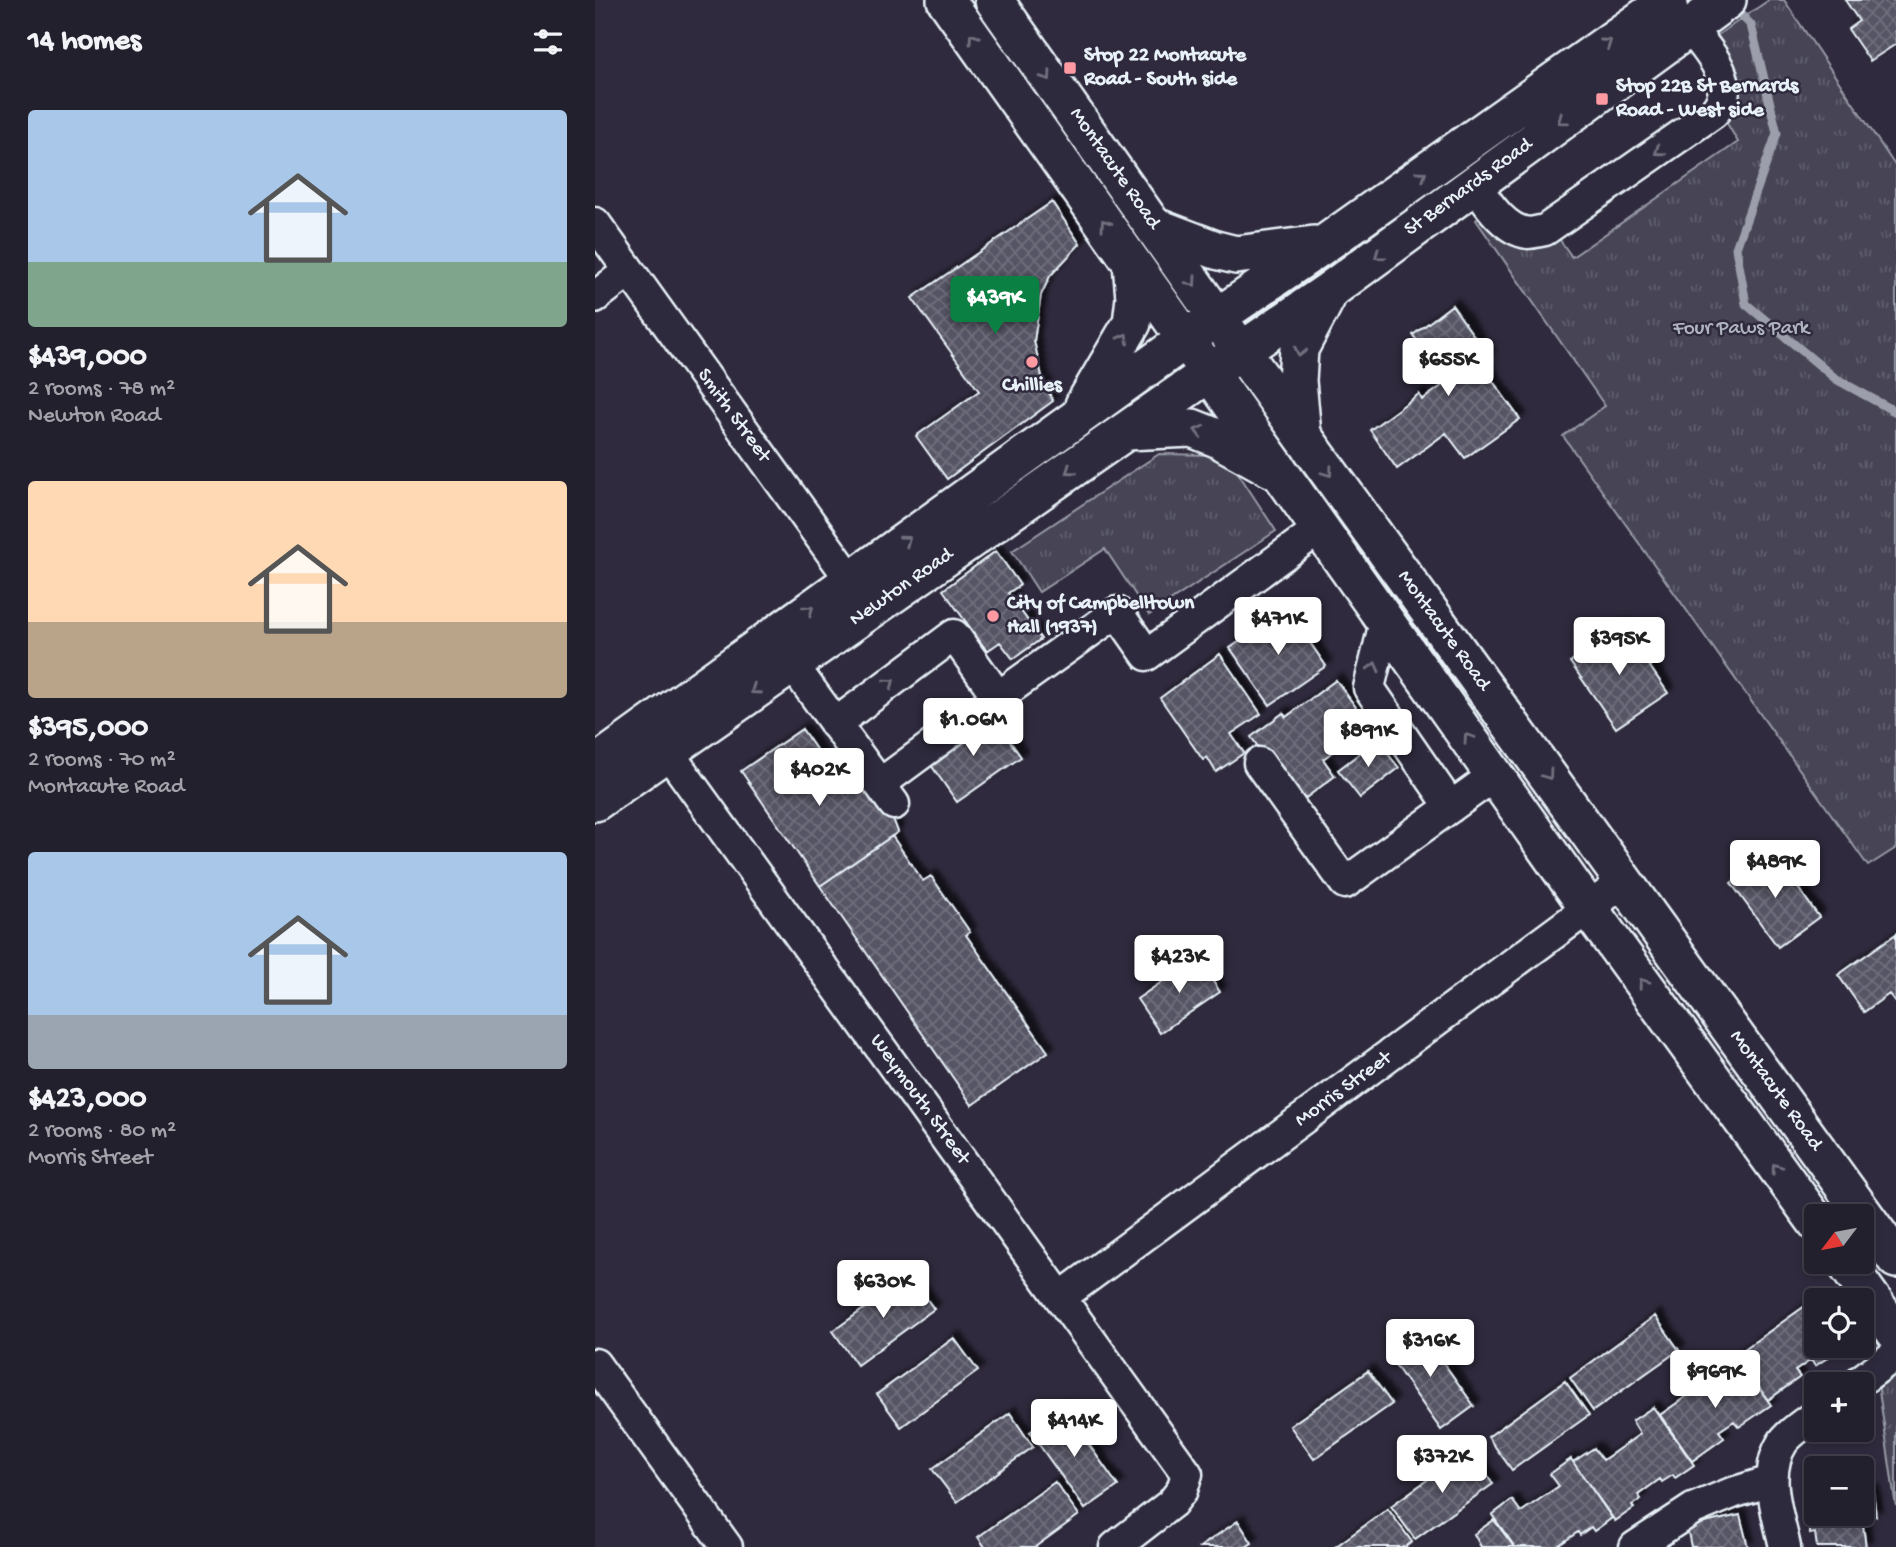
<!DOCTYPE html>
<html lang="en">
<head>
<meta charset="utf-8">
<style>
  :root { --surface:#23202e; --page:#2f2d3a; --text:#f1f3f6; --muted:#a3a3aa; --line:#403e4a; --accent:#0b8043 }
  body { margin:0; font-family:"Gochi Hand",sans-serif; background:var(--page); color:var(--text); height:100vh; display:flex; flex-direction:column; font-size:26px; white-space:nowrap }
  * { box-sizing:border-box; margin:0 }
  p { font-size:23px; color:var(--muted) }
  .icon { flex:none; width:38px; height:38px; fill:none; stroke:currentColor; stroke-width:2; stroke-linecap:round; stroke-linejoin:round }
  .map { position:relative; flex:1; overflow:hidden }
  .panel { display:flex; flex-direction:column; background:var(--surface); width:595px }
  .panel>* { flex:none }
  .needle { width:46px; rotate:238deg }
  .controls { position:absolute; left:1209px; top:1204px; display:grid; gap:14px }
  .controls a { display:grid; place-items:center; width:70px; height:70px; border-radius:7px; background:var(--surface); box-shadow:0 4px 10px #0003,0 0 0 2px var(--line); font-size:35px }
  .price { position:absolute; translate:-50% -60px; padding:0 16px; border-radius:7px; background:#fff; color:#222; font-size:23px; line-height:46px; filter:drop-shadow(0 2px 4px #0008) }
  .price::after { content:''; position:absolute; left:50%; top:42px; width:21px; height:16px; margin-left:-10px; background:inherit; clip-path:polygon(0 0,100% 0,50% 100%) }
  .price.active { background:var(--accent); color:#fff }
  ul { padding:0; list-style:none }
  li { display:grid; align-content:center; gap:14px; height:371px; padding:0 28px }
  li span { display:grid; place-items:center; height:217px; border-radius:7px; color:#555 }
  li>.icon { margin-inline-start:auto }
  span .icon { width:126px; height:126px; fill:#fffc; stroke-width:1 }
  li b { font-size:30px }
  h2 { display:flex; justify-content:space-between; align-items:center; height:84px; padding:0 28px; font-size:30px }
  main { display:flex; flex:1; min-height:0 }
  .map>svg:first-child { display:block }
  .park { fill:url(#park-tufts); stroke:#979aa6; stroke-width:2 }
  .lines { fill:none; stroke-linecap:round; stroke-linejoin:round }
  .stream { stroke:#9c9fab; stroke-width:9 }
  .building { fill:url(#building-cross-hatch); stroke:#e8f1f8; stroke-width:2; filter:url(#shadow) }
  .minor-casing { stroke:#e8f1f8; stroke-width:35 }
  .major-casing { stroke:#e8f1f8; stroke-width:42 }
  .minor { stroke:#2f2a3d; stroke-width:30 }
  .major { stroke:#2f2a3d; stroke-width:37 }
  .oneway { stroke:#70707e }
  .poi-dot { fill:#ff9aa2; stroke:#2f2a3d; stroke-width:2.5 }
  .labels { text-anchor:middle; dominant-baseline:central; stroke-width:5; stroke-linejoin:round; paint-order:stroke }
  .poi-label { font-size:21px; font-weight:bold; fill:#e8f1f8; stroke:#2f2a3d; text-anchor:start }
  .street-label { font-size:21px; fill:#e8f1f8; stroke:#2f2a3d }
  .park-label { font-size:21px; fill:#afb4bf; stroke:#2f2a3d }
</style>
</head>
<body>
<main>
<section class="panel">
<h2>14 homes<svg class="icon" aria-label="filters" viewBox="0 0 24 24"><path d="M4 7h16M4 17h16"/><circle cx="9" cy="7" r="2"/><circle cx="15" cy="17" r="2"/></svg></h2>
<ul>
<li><span style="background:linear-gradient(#a9c7e8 70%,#7fa58c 0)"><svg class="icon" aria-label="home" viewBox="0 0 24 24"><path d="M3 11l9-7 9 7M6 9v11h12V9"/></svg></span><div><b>$439,000</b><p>2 rooms · 78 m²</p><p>Newton Road</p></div></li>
<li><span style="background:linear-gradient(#ffd9b3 65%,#b9a48a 0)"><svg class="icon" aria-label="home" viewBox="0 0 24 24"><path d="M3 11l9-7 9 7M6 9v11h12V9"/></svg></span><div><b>$395,000</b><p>2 rooms · 70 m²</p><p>Montacute Road</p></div></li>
<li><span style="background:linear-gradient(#a9c7e8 75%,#9aa5b1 0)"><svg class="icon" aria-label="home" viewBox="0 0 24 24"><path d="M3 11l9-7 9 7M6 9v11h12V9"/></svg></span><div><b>$423,000</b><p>2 rooms · 80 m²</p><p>Morris Street</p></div></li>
</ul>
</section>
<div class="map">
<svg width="1301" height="1547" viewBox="0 0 1301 1547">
  <defs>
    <pattern id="park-tufts" width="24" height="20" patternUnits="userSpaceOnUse" patternTransform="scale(1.75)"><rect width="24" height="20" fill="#464455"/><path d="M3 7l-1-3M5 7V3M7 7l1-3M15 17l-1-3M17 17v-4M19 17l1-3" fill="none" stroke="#615f6e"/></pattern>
    <pattern id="building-cross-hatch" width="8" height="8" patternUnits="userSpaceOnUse" patternTransform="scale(1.75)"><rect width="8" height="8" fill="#575565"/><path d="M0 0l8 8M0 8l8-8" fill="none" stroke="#6f6e7c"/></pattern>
    <filter id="shadow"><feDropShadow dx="6" dy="-6" stdDeviation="2" flood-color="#0009"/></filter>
  </defs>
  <rect width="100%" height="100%" fill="#2f2a3d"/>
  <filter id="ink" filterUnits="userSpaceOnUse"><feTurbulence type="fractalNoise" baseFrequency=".0143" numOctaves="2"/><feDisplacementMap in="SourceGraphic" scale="14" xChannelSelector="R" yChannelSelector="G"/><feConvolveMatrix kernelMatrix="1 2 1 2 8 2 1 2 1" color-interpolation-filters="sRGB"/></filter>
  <g filter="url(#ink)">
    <path class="park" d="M1174,0H1189L1301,167V848L1273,866L968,436L1010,406L881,220L894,210L958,230L977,257L1143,142L1127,115L1117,39Z
      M564,454L620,455L634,459L681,531L554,615L510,549L444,592L417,551Z
      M1275,1329L1301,1364V1506L1300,1501Z"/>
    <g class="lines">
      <path class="stream" d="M1137,6L1156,25L1182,133L1141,248L1151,304L1241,379L1301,412"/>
    </g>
    <path class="building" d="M1250,0H1301V44L1275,61L1253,29L1264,21Z
      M457,202L485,244L455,276L446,295L439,341L448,381L458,401L352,479L321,436L384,391L317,298Z
      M857,305L893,356L884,362L925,419L870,458L851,433L802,469L775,430L824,394L827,400L852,382L818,335Z
      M401,551L425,585L413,593L446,639L418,659L405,642L392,651L348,590Z
      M692,609L731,666L675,705L635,648Z
      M1027,626L1073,693L1021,728L975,662Z
      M625,654L666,714L636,734L649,753L621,772L612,757L608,760L565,698Z
      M741,680L774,725L728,759L740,776L704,803L656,737L688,713L691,717Z
      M395,713L426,757L362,802L331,758Z
      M207,729L249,790L268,776L298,819L303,832L225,886L146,771Z
      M782,740L804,768L765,798L743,770Z
      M297,836L328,881L336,876L375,932L371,935L453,1052L377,1105L225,886Z
      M1178,853L1224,917L1183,947L1136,883Z
      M1301,934V1003L1294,994L1269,1012L1243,975Z
      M602,958L625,992L565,1033L542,999Z
      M315,1276L339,1309L262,1365L238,1331Z
      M1220,1299L1222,1346H1250L1220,1366L1216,1360L1200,1371L1205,1377L1173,1400L1141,1355Z
      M1060,1316L1084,1350L998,1411L975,1378Z
      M824,1328L879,1406L846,1430L791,1352Z
      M359,1338L383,1371L306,1427L282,1394Z
      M1143,1360L1176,1405L1144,1427L1139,1421L1124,1431L1129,1438L1097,1461L1065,1415Z
      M773,1371L797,1404L719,1459L695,1426Z
      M970,1381L994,1415L917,1470L893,1437Z
      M1058,1407L1099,1465L1080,1478L1078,1475L1067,1482L1065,1479L1043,1495L1046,1499L1037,1505L1039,1508L1020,1521L978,1462L999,1448L1008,1460L1045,1434L1037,1421Z
      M468,1408L523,1486L490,1509L435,1432Z
      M415,1413L438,1447L362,1502L337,1469Z
      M874,1450L898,1484L820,1539L796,1506Z
      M976,1459L1017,1518L999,1531L996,1527L985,1535L983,1532L961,1547H920L897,1515L917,1500L926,1512L964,1486L955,1474Z
      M460,1482L484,1515L440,1547H390L383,1537Z
      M1278,1491L1281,1516L1267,1518L1271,1547H1222L1220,1533L1215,1534L1214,1523H1210L1207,1501L1222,1499V1514H1267V1492Z
      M793,1509L817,1542L810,1547H740Z
      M1145,1515L1153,1547H1096L1092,1527Z
      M899,1520L919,1547H886L879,1534Z
      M643,1521L657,1543L651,1547H605Z"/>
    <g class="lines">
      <defs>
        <path id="minor" d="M880,185C892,202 909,230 933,233C938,233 945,231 950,230L1118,113C1146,85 1113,50 1094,27
          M0,223L269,598
          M0,297L34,271
          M790,622L774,688L856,807
          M197,664L299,804
          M403,697L522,612L552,655L724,529
          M240,724L359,635L403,697L285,784
          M59,733L592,1474L587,1490L577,1503L520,1547
          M664,763L750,883L900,775
          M466,1297L1030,881
          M0,1364L132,1547
          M1261,1384L1301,1354
          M1040,1547L1098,1509L1137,1493L1176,1481
          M1190,1547C1183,1513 1167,1474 1188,1442C1196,1431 1211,1422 1222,1414"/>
        <path id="major" d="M351,0L994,909L1222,1223
          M399,0L622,317L1301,1259
          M558,226L621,250L641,255L719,245
          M489,405L537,323L540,298L537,263
          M531,431L597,428L622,438L676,468
          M707,435L702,381L704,349L731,298
          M0,765L622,317L731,243L1074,0
          M0,802L614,373L734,291L1132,0
          M1250,1262L1301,1333"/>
      </defs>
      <use href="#minor" class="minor-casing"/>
      <use href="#major" class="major-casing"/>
      <use href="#minor" class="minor"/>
      <use href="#major" class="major"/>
    </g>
    <defs><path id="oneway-chevron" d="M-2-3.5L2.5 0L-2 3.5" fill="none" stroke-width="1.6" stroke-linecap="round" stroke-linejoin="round" transform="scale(1.75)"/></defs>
    <g class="oneway">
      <use href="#oneway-chevron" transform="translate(378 38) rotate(-125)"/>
      <use href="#oneway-chevron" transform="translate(1012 43) rotate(-35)"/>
      <use href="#oneway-chevron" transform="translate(452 76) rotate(55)"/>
      <use href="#oneway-chevron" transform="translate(967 120) rotate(144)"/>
      <use href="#oneway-chevron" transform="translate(1064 151) rotate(145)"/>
      <use href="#oneway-chevron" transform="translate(827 175) rotate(-35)"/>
      <use href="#oneway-chevron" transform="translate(510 224) rotate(-125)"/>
      <use href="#oneway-chevron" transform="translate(784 255) rotate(144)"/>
      <use href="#oneway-chevron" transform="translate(597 282) rotate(55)"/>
      <use href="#oneway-chevron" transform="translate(529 338) rotate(-61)"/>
      <use href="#oneway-chevron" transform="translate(705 352) rotate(104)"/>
      <use href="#oneway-chevron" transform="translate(604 431) rotate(-165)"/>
      <use href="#oneway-chevron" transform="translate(475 470) rotate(145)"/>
      <use href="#oneway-chevron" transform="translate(733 472) rotate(54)"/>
      <use href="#oneway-chevron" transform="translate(311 540) rotate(-36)"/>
      <use href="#oneway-chevron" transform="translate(214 610) rotate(-36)"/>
      <use href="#oneway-chevron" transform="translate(779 667) rotate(-76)"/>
      <use href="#oneway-chevron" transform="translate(295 683) rotate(-37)"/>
      <use href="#oneway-chevron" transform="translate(160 690) rotate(145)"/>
      <use href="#oneway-chevron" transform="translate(873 738) rotate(-125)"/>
      <use href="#oneway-chevron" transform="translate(953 775) rotate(54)"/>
      <use href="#oneway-chevron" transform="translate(1048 983) rotate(-126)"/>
      <use href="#oneway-chevron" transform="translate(1181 1168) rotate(-126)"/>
    </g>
  </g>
  <g class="poi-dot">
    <rect x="468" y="61" width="14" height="14" rx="3.5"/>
    <rect x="1000" y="92" width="14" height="14" rx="3.5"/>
    <circle cx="437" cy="362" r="7"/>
    <circle cx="398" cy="616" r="7"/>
  </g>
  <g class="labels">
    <g class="poi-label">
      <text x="489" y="56">Stop 22 Montacute<tspan x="489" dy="24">Road - South side</tspan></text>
      <text x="1021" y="87">Stop 22B St Bernards<tspan x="1021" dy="24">Road - West side</tspan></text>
      <text x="437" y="386" text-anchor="middle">Chillies</text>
      <text x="412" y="604">City of Campbelltown<tspan x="412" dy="24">Hall (1937)</tspan></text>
    </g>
    <g class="street-label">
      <text transform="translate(519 169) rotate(55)">Montacute Road</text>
      <text transform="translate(874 188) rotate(-36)">St Bernards Road</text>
      <text transform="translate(138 416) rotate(54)">Smith Street</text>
      <text transform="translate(307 588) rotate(-35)">Newton Road</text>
      <text transform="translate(848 631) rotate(54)">Montacute Road</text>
      <text transform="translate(749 1090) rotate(-36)">Morris Street</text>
      <text transform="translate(1180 1091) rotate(54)">Montacute Road</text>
      <text transform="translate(324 1100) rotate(54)">Weymouth Street</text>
    </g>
    <g class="park-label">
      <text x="1146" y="329">Four Paws Park</text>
    </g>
  </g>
</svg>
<div class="controls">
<a><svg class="needle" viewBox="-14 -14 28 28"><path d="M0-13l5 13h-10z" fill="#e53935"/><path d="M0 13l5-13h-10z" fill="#a3a3aa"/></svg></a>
<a><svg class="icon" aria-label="locate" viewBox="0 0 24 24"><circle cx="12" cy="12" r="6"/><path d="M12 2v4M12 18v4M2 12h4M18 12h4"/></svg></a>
<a>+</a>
<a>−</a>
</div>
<b class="price active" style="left:400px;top:336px">$439K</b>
<b class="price" style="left:853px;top:398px">$655K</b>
<b class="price" style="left:683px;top:657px">$471K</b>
<b class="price" style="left:1024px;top:677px">$395K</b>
<b class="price" style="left:378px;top:758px">$1.06M</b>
<b class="price" style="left:773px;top:769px">$891K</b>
<b class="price" style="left:224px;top:808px">$402K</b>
<b class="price" style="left:1180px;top:900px">$489K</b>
<b class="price" style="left:584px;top:995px">$423K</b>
<b class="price" style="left:288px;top:1320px">$630K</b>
<b class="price" style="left:835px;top:1379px">$316K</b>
<b class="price" style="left:1120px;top:1410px">$969K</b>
<b class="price" style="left:479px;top:1459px">$414K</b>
<b class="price" style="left:847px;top:1495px">$372K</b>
</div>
</main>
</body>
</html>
